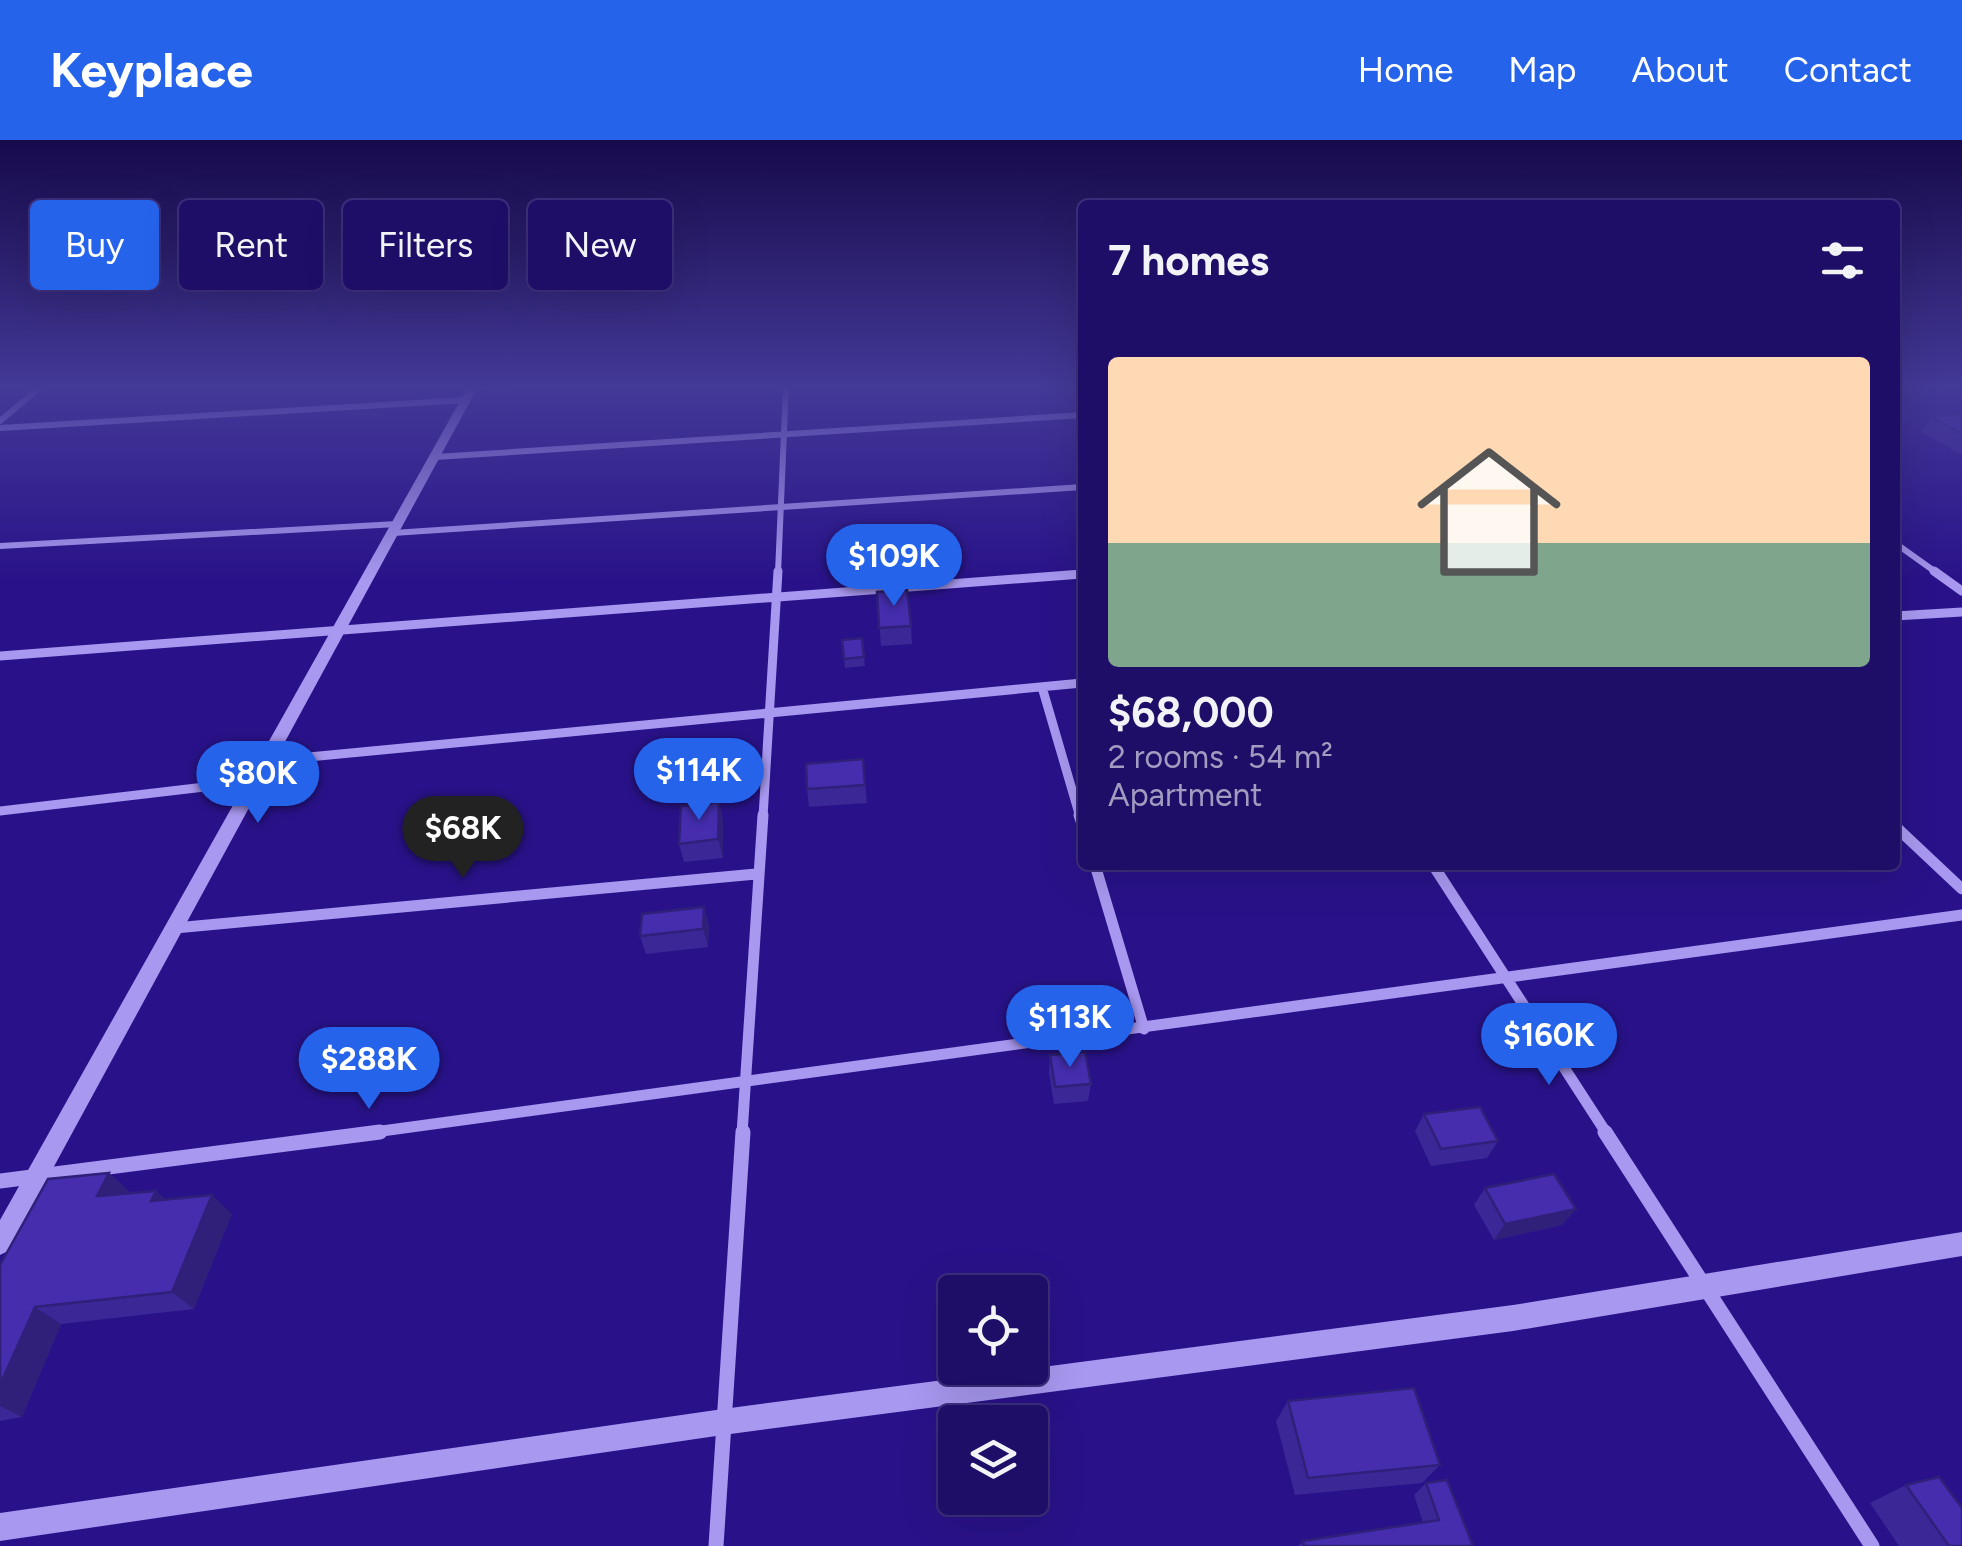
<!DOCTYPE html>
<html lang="en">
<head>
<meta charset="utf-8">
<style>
  :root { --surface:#1f0e67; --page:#2c1c70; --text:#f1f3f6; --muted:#a19cc0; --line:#3c2e7b; --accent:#2563eb }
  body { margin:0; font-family:Figtree,sans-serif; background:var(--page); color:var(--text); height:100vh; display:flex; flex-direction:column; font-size:38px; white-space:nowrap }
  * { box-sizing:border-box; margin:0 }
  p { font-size:32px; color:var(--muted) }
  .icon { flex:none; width:55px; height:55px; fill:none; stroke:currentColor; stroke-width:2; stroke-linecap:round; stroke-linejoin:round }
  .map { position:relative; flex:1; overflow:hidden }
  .panel { position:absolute; left:1078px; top:60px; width:822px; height:670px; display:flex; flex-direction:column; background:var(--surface); border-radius:10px; box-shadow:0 10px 40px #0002,0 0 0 2px var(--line) }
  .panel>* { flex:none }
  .hud { position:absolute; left:30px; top:60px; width:898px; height:90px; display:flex; gap:20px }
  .tools { position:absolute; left:938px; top:1135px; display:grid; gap:20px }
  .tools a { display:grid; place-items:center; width:110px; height:110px; border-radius:10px; background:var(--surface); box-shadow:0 10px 40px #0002,0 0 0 2px var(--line); font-size:50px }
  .price { position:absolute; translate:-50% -85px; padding:0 22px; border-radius:35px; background:var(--accent); color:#fff; font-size:32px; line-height:65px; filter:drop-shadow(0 2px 5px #0008) }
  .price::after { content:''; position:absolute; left:50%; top:60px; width:30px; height:22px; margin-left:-15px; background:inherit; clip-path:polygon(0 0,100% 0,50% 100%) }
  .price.on { background:#222; color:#fff }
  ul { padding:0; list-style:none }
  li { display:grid; align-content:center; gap:20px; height:530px; padding:0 30px }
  li span { display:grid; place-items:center; height:310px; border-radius:10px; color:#555 }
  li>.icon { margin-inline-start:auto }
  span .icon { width:180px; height:180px; fill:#fffc; stroke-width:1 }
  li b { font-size:42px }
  h2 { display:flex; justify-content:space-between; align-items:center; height:120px; padding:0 30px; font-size:42px }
  .tag { padding:0 35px; border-radius:10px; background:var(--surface); box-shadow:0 10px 40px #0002,0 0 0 2px var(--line); font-size:35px; line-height:90px }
  .tag.on { background:var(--accent); color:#fff }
  header { display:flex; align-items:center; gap:60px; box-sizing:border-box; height:140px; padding:0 50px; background:var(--accent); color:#fff }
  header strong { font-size:48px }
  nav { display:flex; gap:55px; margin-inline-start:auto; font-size:35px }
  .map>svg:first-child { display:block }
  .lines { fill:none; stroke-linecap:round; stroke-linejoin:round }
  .minor-far3 { stroke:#a898f0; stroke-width:6 }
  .minor-far2 { stroke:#a898f0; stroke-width:9 }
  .minor-far1 { stroke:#a898f0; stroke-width:11 }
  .minor { stroke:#a898f0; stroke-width:15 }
  .tertiary { fill:#a898f0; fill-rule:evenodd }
  .wall { fill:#3b2796 }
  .shaded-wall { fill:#30207a }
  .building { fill:#452dae; stroke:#30207a; stroke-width:2.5 }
</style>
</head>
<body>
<header>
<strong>Keyplace</strong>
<nav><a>Home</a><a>Map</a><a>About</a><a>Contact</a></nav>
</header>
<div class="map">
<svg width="1962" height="1406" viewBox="0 0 1962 1406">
  <rect width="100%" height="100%" fill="#291289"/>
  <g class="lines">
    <path class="minor-far3" d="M472,247L512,245
      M0,281L43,245
      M0,288L465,260
      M435,317L1082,275
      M393,393L1082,347
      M1895,403L1937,433
      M0,406L397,384
      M778,433L786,245"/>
    <path class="minor-far2" d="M1934,431L1962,451
      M1895,476L1962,472
      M0,516L1082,434
      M1042,547L1080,677
      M267,621L1082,543
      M0,671L256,641
      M763,677L778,431"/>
    <path class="minor-far1" d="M1079,675L1082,684
      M1895,686L1962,749
      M1095,725L1144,889
      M1433,725L1607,994
      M175,788L756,734
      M360,994L1962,775
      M742,994L763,675"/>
    <path class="minor" d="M1605,992L1872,1406
      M0,1041L380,992
      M716,1406L743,992"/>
    <path class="tertiary" d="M469,245H479L8,1111L0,1115V1080Z
      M1962,1092V1116L1513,1191L723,1295L0,1401V1373L723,1269L1513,1165Z"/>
  </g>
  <path class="wall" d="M1962,274V315L1921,292L1931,277Z
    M863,396L866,433L838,435L836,418Z
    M877,452L911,486L912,504L881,506Z
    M862,498L865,526L845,528L842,500Z
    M863,619L867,663L809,667L807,649Z
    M719,662L723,680V718L684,722L679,704Z
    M704,767L709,785L708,807L646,814L640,796Z
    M1050,915L1091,944L1088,961L1054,964L1049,933Z
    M1424,974L1498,1001L1487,1018L1431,1026L1415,991Z
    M109,1033L131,1053L156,1051L166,1060L232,1074L194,1169L61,1184L22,1277L0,1281V1125Z
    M1485,1048L1576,1069L1562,1085L1494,1100L1474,1065Z
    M1288,1261L1440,1325L1422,1343L1295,1355L1276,1281Z
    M1426,1343L1473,1406H1298L1303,1401L1423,1382L1414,1355Z
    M1906,1345L1962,1406H1899L1870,1363Z"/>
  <path class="shaded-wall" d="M719,662L723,680V718L718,699Z
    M704,767L709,785L708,807L703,789Z
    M109,1033L131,1053L97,1056Z
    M156,1051L177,1070L151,1061Z
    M212,1055L232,1074L194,1169L172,1152Z
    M1576,1069L1562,1085L1494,1100L1505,1084Z
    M35,1167L61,1184L22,1277L0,1266V1245Z"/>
  <path class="building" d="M1962,274V294L1931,277Z
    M863,396L865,416L836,418L837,398Z
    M907,450L911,486L879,488L877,452Z
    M862,498L864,517L844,519L842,500Z
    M863,619L865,645L807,649L806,624Z
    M719,662L718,699L679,704L681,666Z
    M704,767L703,789L640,796L642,774Z
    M1085,912L1091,944L1055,947L1050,915Z
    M1480,967L1498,1001L1441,1009L1424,974Z
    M109,1033L97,1056L156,1051L151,1061L212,1055L172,1152L35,1167L0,1245V1125L48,1039Z
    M1554,1034L1576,1069L1505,1084L1485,1048Z
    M1414,1248L1440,1325L1308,1338L1288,1261Z
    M1939,1337L1962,1368V1406H1949L1906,1345Z
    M1447,1340L1473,1406H1304L1303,1401L1439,1380L1426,1343Z"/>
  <linearGradient id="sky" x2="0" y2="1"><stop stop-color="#170a4b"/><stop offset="0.56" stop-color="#433997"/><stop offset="1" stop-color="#433997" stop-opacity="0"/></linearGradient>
  <rect width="1962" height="441" fill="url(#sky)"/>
</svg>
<div class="tools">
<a><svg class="icon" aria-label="locate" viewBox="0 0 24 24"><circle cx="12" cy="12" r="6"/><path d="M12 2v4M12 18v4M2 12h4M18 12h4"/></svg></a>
<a><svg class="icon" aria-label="layers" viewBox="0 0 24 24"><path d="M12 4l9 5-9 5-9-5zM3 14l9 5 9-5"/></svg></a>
</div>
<b class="price" style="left:894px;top:469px">$109K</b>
<b class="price" style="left:699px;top:683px">$114K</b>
<b class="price" style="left:258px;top:686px">$80K</b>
<b class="price on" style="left:463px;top:741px">$68K</b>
<b class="price" style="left:1070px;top:930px">$113K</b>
<b class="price" style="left:1549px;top:948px">$160K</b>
<b class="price" style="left:369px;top:972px">$288K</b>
<div class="hud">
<a class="tag on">Buy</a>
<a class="tag">Rent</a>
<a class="tag">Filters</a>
<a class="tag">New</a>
</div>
<section class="panel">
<h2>7 homes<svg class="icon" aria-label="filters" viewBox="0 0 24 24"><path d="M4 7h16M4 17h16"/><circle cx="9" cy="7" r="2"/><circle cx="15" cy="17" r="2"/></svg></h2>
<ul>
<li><span style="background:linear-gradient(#ffd9b3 60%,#7fa58c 0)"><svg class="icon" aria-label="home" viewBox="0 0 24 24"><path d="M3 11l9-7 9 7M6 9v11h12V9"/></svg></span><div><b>$68,000</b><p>2 rooms · 54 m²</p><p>Apartment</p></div></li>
</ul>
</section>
</div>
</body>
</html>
